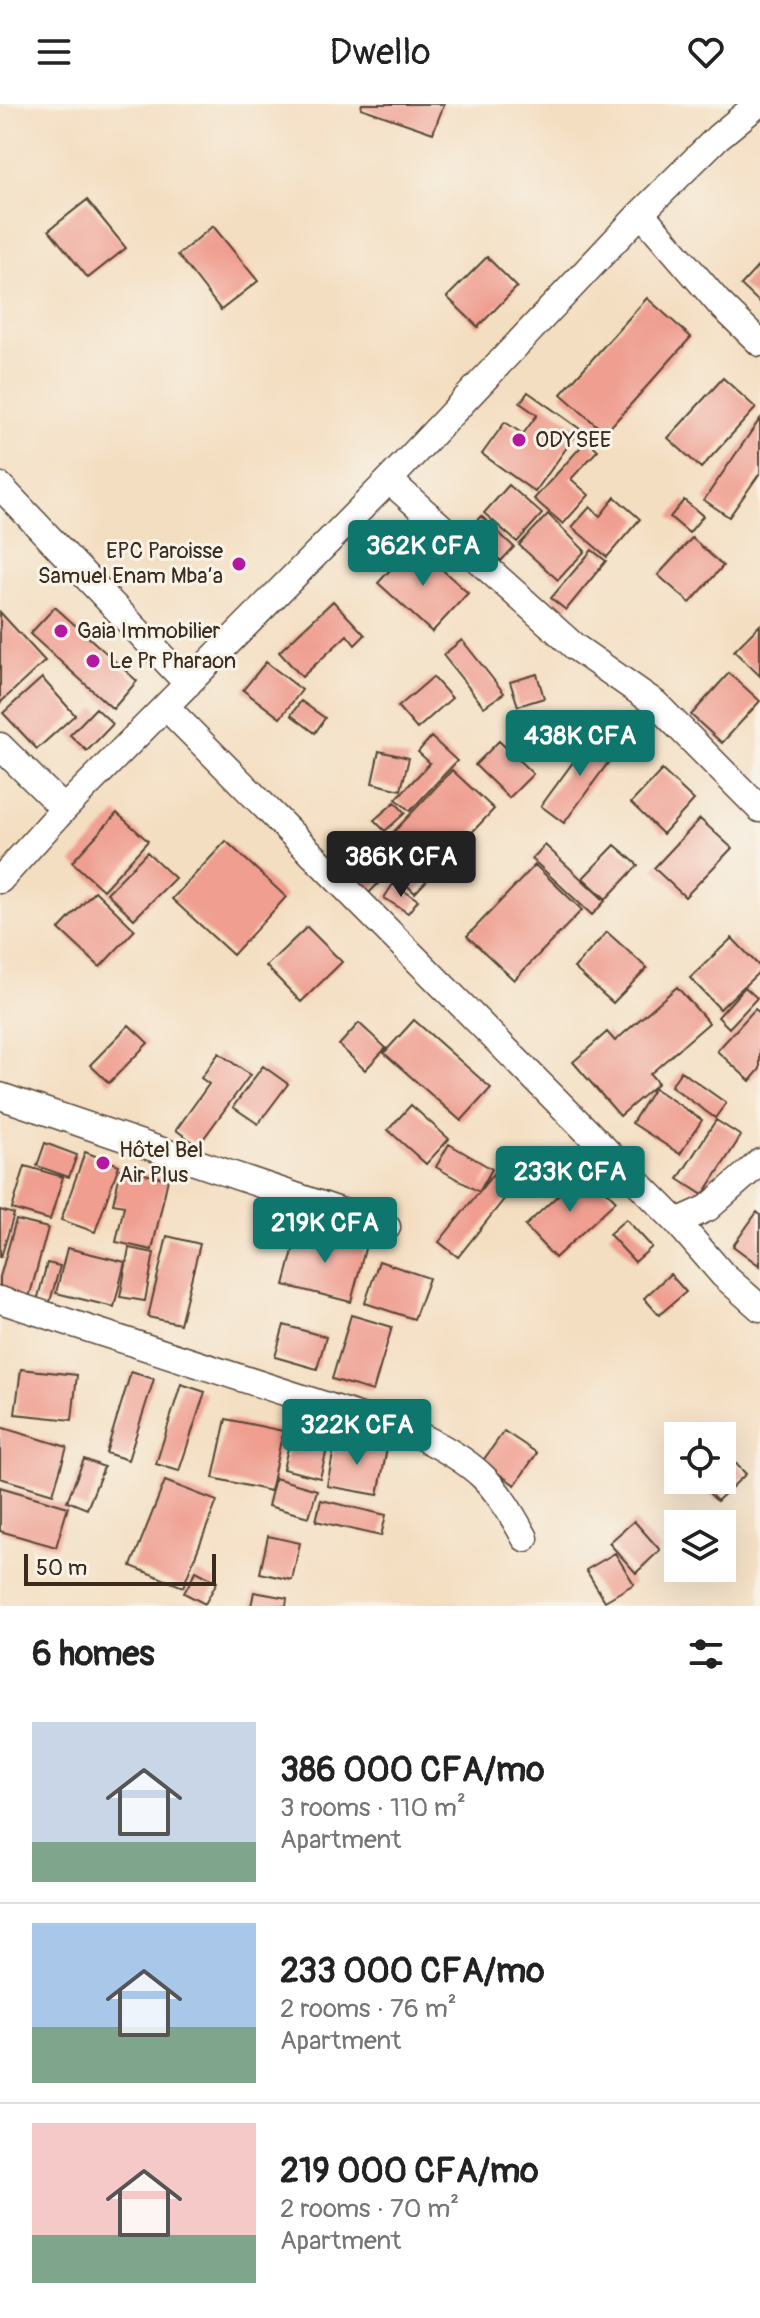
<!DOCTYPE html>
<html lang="en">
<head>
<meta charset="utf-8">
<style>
  :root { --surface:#fff; --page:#f2f2f2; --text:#222; --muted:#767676; --line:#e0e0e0; --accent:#0f766e }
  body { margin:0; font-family:Pangolin,sans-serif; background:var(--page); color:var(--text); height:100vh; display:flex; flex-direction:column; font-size:30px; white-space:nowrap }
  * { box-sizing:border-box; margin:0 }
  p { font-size:26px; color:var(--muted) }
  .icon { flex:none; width:44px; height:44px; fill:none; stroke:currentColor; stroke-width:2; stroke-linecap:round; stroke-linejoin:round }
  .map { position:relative; height:1502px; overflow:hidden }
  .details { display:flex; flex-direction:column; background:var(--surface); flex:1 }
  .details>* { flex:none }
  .fabs { position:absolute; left:664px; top:1318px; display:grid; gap:16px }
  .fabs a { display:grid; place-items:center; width:72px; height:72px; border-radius:0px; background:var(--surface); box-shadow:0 8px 32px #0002; font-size:40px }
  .scale { position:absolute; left:24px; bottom:20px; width:192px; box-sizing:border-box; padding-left:8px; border:4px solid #3b2a1e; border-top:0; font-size:22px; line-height:28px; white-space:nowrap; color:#3b2a1e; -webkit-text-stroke:6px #f7f3e8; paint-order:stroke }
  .price { position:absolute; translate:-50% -68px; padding:0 18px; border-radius:8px; background:var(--accent); color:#fff; font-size:26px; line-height:52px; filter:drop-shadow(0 2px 4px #0008) }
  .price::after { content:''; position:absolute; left:50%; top:48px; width:24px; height:18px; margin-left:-12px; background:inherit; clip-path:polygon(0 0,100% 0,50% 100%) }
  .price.active { background:#222; color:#fff }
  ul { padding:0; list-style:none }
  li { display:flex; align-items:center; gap:24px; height:200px; padding:0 32px }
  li+li { border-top:2px solid var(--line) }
  li span { display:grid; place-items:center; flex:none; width:224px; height:160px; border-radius:0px; color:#555 }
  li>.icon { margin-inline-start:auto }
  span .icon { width:96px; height:96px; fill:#fffc; stroke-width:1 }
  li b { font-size:34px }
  h2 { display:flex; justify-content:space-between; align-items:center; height:96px; padding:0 32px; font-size:34px }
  header { display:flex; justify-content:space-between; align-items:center; height:104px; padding:0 32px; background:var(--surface); font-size:36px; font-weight:600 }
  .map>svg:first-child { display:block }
  .building { fill:#ef9e90 }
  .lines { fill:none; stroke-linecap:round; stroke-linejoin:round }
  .minor-casing { stroke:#574536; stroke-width:29 }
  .minor { stroke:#fff; stroke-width:26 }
  .poi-dot { fill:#b5179e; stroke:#f7f3e8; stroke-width:3 }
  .labels { text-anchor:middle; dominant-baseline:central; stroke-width:6; stroke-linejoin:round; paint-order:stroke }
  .poi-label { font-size:22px; fill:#3b2a1e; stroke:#f7f3e8; text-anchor:start }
</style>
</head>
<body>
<header><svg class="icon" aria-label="menu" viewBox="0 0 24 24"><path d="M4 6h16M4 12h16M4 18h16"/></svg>Dwello<svg class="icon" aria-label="heart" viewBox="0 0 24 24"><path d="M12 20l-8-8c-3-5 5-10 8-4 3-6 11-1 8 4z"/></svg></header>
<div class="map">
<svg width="760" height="1502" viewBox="0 0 760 1502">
  <rect width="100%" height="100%" fill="#f7f3e8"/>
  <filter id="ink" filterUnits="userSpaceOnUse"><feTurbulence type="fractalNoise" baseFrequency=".0125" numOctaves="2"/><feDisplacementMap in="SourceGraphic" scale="16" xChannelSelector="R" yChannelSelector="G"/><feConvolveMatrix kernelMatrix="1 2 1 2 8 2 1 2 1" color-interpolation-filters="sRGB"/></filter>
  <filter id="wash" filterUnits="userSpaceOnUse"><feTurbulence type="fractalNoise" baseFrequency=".006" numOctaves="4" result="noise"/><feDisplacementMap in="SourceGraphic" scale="32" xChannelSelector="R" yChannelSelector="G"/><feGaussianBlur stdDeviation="1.8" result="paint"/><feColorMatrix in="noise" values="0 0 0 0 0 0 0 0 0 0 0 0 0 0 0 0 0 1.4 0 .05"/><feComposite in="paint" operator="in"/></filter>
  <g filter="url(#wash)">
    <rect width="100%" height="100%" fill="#f4dec1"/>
    <g id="blocks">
      <path class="building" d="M362,0H444L433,29L361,4Z
        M87,96L126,144L88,174L49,126Z
        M213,122L258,177L221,206L178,151Z
        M487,153L517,183L478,223L447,193Z
        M760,160V199L741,181Z
        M647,194L691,233L605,329L561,290Z
        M723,274L756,304L701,364L668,334Z
        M528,288L580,325L535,388L482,350L505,318L523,330L537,311L520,299Z
        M760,315V369L729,413L704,396Z
        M587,336L598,346L571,375L589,391L563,420L534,395Z
        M509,381L542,410L517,438L484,409Z
        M615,393L640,415L607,453L572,423L590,403L600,412Z
        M684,396L703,412L689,429L670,413Z
        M548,410L585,447L558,476L519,441Z
        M481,412L514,443L501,457L468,426Z
        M692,434L723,462L690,499L658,471Z
        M414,440L468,489L432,528L378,479Z
        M592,446L606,457L566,506L551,494Z
        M333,497L365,531L355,541L347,531L302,573L279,548Z
        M55,503L137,577L113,605L30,530Z
        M0,508L45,557L0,599Z
        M760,521V572L734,547Z
        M462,536L504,589L484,603L443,551Z
        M266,558L302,586L280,614L243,586Z
        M729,569L760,597L722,639L691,611Z
        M537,570L544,594L518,602L510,578Z
        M433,573L452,594L417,625L398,603Z
        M42,574L75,611L37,645L3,609Z
        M301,597L325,614L315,629L291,611Z
        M96,604L113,620L87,647L70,631Z
        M595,628L618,645L564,719L541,702Z
        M431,633L457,657L410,707L396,695L430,659L418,648Z
        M499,637L533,670L509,694L475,661Z
        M379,647L409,654L401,686L372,679Z
        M452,666L494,705L415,789L373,750Z
        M662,666L694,696L663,730L631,699Z
        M395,698L405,709L385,727L374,716Z
        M117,709L148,737L103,786L72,758Z
        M700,715L732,744L685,793L654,764Z
        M226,737L286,793L233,851L172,795Z
        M356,739L388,769L368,790L335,760Z
        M545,741L605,797L592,811L532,755Z
        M615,741L638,761L606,795L583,774Z
        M147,748L175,774L134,815L107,789Z
        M535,761L582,806L514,876L467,832Z
        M393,780L418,796L408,809L384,794Z
        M95,787L135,826L100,863L59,825Z
        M307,823L342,858L301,898L266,862Z
        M607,828L647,864L613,899L574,864Z
        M732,834L760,863V867L720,905L690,874Z
        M677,883L709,919L650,970L658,979L620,1012L573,958L607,928L615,937Z
        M745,883L757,894L729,924L718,913Z
        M755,905L760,909V965L750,977L717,947Z
        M414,916L491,984L461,1017L384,949Z
        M359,919L386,944L365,966L339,941Z
        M129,921L148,939L109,979L90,961Z
        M219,949L250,971L198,1042L176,1026L209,980L201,974Z
        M263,962L288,980L258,1020L233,1003Z
        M681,967L726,999L715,1014L671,982Z
        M654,984L702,1016L680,1050L632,1019Z
        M411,1001L449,1035L426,1060L388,1026Z
        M716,1016L741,1032L703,1091L678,1075Z
        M45,1039L77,1051L69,1073L37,1062Z
        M449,1040L492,1065L479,1088L436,1063Z
        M85,1048L119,1061L95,1128L61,1116Z
        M25,1062L63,1073L50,1116L12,1105Z
        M121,1065L168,1075L152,1146L116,1138L124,1102L113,1100Z
        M586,1065L616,1097L555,1154L525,1122Z
        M494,1069L513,1084L458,1153L439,1138Z
        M0,1106L14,1110L1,1153H0Z
        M757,1108L760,1111V1162L733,1142Z
        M626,1115L652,1143L635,1158L609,1130Z
        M16,1116L48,1124L29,1194L0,1186V1173Z
        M299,1124L366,1141L351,1198L284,1181Z
        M167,1132L200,1140L180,1220L148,1213Z
        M67,1144L125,1158L114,1203L56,1189Z
        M129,1144L154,1149L145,1197L120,1193Z
        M379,1157L429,1174L414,1215L365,1199Z
        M47,1159L60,1162L49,1201L37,1197Z
        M670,1170L686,1188L659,1211L644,1194Z
        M351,1211L392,1223L373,1287L332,1275Z
        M284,1221L326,1233L317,1265L275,1253Z
        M21,1265L77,1271L72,1316L15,1310Z
        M131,1268L154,1275L128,1356L106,1349Z
        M181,1280L205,1288L179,1367L156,1360Z
        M226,1315L283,1327L270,1387L213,1374Z
        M295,1315L332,1324L320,1374L283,1365Z
        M0,1323L67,1343L53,1390L0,1374Z
        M504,1327L537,1349L515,1381L482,1358Z
        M336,1334L387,1344L378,1391L327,1382Z
        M722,1345L746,1370L717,1397L696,1376H722Z
        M84,1355L104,1363L87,1405L67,1397Z
        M275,1374L317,1386L309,1413L268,1402Z
        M165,1377L217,1397L183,1483L131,1462Z
        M0,1383L68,1403L56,1443L0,1427Z
        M321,1396L386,1411L381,1432L316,1417Z
        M634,1417L660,1446L636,1469L609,1439Z
        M268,1432L300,1439L292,1476L260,1469Z
        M615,1449L634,1480L605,1497L586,1466Z
        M196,1467L217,1478L205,1500L184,1489Z
        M254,1488L287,1494L286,1502H251Z"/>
    </g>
  </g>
  <g filter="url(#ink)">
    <use href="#blocks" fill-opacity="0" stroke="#574536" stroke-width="2"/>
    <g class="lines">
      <defs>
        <path id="minor" d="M641,109L718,198L760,239
          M389,376L575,543L655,599L760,705
          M0,382L188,580
          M166,603L677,1118L723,1171L760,1204
          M0,642L64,705
          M0,776L64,705L389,376L641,109L718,33L758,0
          M0,992L387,1123
          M677,1118L708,1104L760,1058
          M0,1196L420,1332C478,1361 494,1377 525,1434"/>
      </defs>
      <use href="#minor" class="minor-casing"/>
      <use href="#minor" class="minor"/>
    </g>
  </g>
  <g class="poi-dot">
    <circle cx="519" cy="336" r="8"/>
    <circle cx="239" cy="460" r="8"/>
    <circle cx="61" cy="527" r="8"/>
    <circle cx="93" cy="557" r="8"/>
    <circle cx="103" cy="1059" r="8"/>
  </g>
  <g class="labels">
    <g class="poi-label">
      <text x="535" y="336">ODYSEE</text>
      <text x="223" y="447" text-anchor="end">EPC Paroisse<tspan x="223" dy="25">Samuel Enam Mba’a</tspan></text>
      <text x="77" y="527">Gaia Immobilier</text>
      <text x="109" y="557">Le Pr Pharaon</text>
      <text x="119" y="1046">Hôtel Bel<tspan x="119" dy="25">Air Plus</tspan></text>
    </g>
  </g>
</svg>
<div class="fabs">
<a><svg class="icon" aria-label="locate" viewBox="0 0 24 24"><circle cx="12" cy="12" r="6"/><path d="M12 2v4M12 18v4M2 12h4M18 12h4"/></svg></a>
<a><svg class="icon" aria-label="layers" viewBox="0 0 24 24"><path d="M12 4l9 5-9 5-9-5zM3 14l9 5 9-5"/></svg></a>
</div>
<div class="scale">50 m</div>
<b class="price" style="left:423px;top:484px">362K CFA</b>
<b class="price" style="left:580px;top:674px">438K CFA</b>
<b class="price active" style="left:401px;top:795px">386K CFA</b>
<b class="price" style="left:570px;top:1110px">233K CFA</b>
<b class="price" style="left:325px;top:1161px">219K CFA</b>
<b class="price" style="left:357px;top:1363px">322K CFA</b>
</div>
<section class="details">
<h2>6 homes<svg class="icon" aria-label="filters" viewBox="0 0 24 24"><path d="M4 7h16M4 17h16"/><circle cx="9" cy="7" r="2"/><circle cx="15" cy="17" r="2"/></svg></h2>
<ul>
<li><span style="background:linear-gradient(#c9d6e8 75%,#7fa58c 0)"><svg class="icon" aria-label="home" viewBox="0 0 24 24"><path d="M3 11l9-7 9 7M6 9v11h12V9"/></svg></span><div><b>386 000 CFA/mo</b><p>3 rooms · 110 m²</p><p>Apartment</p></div></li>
<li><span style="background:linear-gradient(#a9c7e8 65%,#7fa58c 0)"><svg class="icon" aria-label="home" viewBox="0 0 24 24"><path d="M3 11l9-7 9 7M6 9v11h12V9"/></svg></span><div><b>233 000 CFA/mo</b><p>2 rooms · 76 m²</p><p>Apartment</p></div></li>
<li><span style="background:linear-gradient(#f6c9c9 70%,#7fa58c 0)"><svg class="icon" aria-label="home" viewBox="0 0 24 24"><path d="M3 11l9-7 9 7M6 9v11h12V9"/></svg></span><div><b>219 000 CFA/mo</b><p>2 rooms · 70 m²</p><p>Apartment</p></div></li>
</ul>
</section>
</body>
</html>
